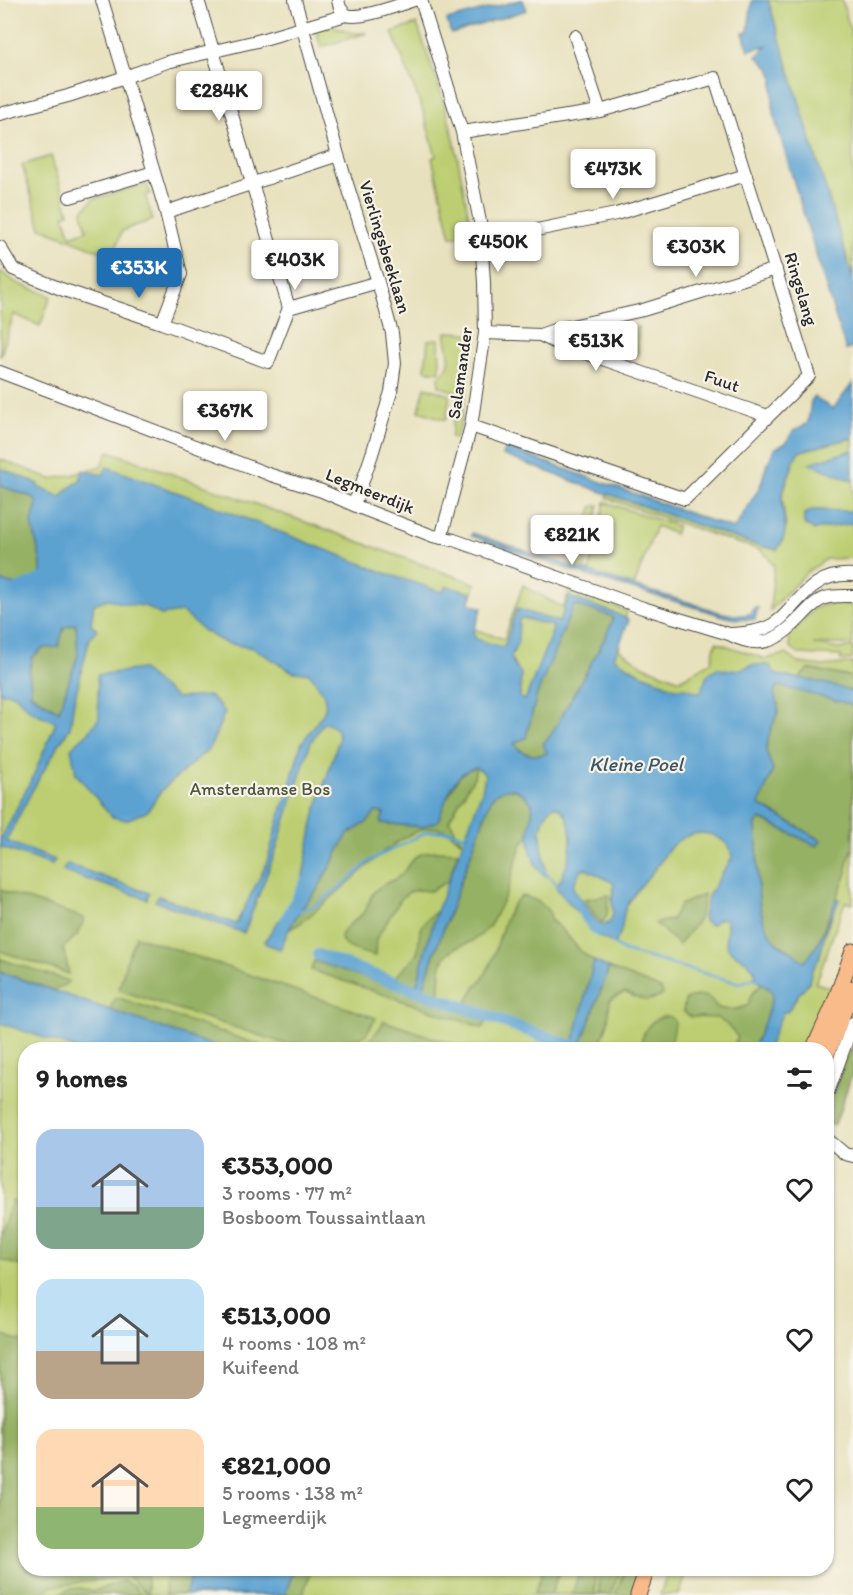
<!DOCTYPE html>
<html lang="en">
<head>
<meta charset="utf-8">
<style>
  :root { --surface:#fff; --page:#f6f6f6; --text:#222; --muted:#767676; --accent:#1f6fb2 }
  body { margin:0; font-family:Itim,sans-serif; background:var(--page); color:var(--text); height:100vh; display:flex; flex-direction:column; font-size:22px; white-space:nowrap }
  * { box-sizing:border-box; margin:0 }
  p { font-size:20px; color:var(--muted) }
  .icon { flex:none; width:33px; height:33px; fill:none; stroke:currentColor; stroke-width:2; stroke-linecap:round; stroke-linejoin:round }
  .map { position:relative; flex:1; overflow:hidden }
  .drawer { position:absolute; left:18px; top:1042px; width:816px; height:534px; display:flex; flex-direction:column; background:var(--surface); border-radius:24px; box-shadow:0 2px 4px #0004 }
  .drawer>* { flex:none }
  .price { position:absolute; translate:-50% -51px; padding:0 14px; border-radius:6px; background:#fff; color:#222; font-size:20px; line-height:39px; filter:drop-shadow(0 2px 3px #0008) }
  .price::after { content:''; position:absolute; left:50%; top:36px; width:18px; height:14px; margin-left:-9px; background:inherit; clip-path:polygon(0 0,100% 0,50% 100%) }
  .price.active { background:var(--accent); color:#fff }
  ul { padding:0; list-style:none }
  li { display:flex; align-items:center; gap:18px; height:150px; padding:0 18px }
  li span { display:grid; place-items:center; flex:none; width:168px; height:120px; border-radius:18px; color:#555 }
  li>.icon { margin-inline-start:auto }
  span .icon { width:72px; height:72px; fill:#fffc; stroke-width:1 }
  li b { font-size:26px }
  h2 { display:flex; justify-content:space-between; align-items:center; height:72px; padding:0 18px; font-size:26px }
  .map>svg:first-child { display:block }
  .green { fill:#bcce71; stroke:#747c4e; stroke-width:1.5 }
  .forest { fill:#95b163; stroke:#606e47; stroke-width:1.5 }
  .water { fill:#5ba2d1; stroke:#43667e; stroke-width:1.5; fill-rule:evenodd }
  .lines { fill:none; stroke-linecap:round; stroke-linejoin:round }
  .stream { stroke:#5ba2d1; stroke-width:3 }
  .canal { stroke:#5ba2d1; stroke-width:12 }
  .minor-casing { stroke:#474641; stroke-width:14 }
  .major-casing { stroke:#474641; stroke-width:17 }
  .minor { stroke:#fff; stroke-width:12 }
  .major { stroke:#fabb8b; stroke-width:15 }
  .labels { text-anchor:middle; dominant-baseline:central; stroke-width:4.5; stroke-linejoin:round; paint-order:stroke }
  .street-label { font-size:18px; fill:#2b2b2b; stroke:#f7f3e8 }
  .park-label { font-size:18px; fill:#4f543c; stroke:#f7f3e8 }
  .water-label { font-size:20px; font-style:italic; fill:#3c5565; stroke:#f7f3e8 }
</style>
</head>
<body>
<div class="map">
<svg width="853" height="1595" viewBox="0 0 853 1595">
  <rect width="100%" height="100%" fill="#f7f3e8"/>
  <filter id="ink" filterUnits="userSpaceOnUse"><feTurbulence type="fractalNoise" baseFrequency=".0167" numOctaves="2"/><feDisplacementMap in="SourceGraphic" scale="12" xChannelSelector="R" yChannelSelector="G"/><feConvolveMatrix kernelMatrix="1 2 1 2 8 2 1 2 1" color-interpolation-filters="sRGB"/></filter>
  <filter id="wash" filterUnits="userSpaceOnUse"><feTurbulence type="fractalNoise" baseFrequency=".008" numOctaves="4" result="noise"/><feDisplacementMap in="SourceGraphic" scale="24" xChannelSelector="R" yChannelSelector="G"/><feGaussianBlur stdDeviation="1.35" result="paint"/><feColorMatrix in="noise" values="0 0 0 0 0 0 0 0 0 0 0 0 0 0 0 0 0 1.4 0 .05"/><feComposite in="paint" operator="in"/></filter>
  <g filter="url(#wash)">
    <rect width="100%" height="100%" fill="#e8e1bd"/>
    <path class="green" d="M768,0H842L853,41V278Z
      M417,24L443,99L454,139L472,233L451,237L432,158L436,156L422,108L392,32Z
      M331,25L352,33H367L321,47L316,30Z
      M51,156L69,213L64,215L71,236L87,230L82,212L93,199L146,184L151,194L145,195L153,220L134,226L122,231L113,256L41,228L22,165Z
      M0,271L17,283L51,296L40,326L14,314L0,357Z
      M638,327V355L590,338Z
      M446,332C455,333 470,330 474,340L461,422L456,439L451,437L458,393L439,386V377C459,360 444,350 446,332Z
      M439,339L440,372L425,370L428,340Z
      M425,387L450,395L446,420L419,411Z
      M853,438V450L810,463L853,481V511L812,510L804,515V524L814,530L853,523V558L826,559L805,574L770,611L774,566L768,557L760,550L722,538L607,498L609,494L749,543L777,550L786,528L782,495L798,451Z
      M109,451L476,584L462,625L504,639L523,585L563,608L570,589L627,611L619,649L644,666L680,680L711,662L716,642L765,659L786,654L799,663L822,666L853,663V904L845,902L819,975L815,983L834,988L831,997L809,1037L794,1050H26V1569H624L616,1595H0V459L51,479L72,475L101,466Z
      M605,502L677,526L675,534L656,526L634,586L589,572Z
      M599,505L584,571L574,568L592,507Z
      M836,602L853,606V644H813L838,649L853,647V659L841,660V656L799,654L790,647L789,635L815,608Z
      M669,1569H688L679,1595H660Z"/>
    <path class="forest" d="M0,486L33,497L37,503C36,511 32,517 33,526C34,539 54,587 27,588C18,588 8,584 0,581Z
      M574,604L612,616L613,620L604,640L551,735L544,744L547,753C535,757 521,755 514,742L526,738L537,694Z
      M76,624L78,655L59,711L30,693L31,689L29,673L32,658L43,648L58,647L64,627Z
      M808,669L853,677V691L803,679L801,676Z
      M779,685L853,705V847L847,864V873L817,945L809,958L803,961C800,959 798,957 796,955C791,949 782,948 776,942C751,916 758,859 756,824L760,819L817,846L820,839L759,805L773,770L766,751L770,731L778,712V704L774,695V690Z
      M474,768H476L474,777L449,820L462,842C453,835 446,828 434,828C404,828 367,867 345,886C330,899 314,912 299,924L289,930L300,910L317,890L348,834L366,823L376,812L384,813L381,823L422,827C430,817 441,807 448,796C456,784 458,772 474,768Z
      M509,788L520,792L530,801L533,807L529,835L521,845L507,892L491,924L481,935L470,942L455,948L447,954L441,964L440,991L430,999L465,1011C467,993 479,986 487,971C499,951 502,908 522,896C534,898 552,907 551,921C568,931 575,951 594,961L572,1048L487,1019L483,1028L311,970L314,961L398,989L397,976C403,967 412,962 417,953C419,948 418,944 419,939C420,925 427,918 437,911L425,951L415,994L421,996L432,960L491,799L496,792Z
      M435,851L458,852L448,881L430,891L417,890L409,892L401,899L376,939L375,956C367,954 345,949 342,941C337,930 357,920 363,913C368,906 370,898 374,892C381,883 394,882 402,874C407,868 410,861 417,856C422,853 430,852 435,851Z
      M0,890L84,918C79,936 76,936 63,948L69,974L0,951Z
      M704,894L699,919L679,945L655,923L671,920L680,905Z
      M609,895L607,916L601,923L584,899Z
      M136,936L376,1018L366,1034L361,1038L328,1045L286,1044L119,990L126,962Z
      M0,959L69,981L63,986L53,990L0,972Z
      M609,968L661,989L663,995C650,1003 638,1000 625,992L610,1000C609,1007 609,1014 608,1021C606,1032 601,1041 596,1050H579Z
      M761,984L770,989L773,996L764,1023L752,1050H730L738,1037L726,1024L717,1018L690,1017L683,1011L685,1000C691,996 702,994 709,998C713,1000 714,1006 719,1008C727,1011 741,1009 748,1005L751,995Z
      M116,997L275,1050H226L109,1010Z
      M669,1016L675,1021C674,1032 673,1040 667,1050H645L641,1044C644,1027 652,1018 669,1016Z
      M384,1021L470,1050H346C365,1046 375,1037 384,1021Z
      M853,1047V1071L835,1125H829L828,1111L846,1057Z
      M12,1201L25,1205V1267L0,1260V1237Z
      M0,1334L25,1342L26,1569H146L148,1595L126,1575L100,1580L52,1586L41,1595H0Z
      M166,1569H194L185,1595H165Z
      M294,1569H311L303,1595H285Z
      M543,1569H560L551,1595H534Z
      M580,1569H595V1595H572Z
      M599,1569H621L610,1595H599Z
      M626,1569H641L632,1595H615Z
      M122,1581L133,1586L142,1595H56L71,1589L80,1588L94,1591Z"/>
    <path class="water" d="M520,0H523L527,10L451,34L447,20Z
      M752,0H768L853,278V348L846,350L821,271L773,113V77L771,70L757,56L767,45L749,50L743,33L748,32Z
      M853,383V438L798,452C794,462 783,487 782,496C780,518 793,528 777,550L749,543L599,491L503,455L506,448L734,529L760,487L765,470L774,449L786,443L793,431L808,423L811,401L814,397L833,409Z
      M853,450V481L809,463Z
      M107,467L193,498L388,574L442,592L447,586L472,593L469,603L482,608L473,632L476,639L502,647L505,644L517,609L559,622L569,597L617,614L629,620L614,658L638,672L675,688H686L700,693L707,676L712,671L717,668L725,670L742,669L751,665H769L777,675C797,678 836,683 853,693V705L779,686L775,690L774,694L778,704V712L770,731L766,751L773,770L759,805L821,840L817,846L761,819L756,824C756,832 757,840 757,848C759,878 753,918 777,942C782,948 791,950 796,955C798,957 800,959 803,961C817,955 831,913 837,898L840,899L826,930L819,959L812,970L809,982L799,994L787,1012H783L767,1050H752L764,1023L773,996L770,989L753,978L756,974C752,960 736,958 728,948C722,938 730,929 726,920L721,918L710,925L704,921L703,917L708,896L732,858C731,847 726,842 717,837C700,828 680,836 668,850C664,855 662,861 658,865C647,880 632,893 625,910C623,916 623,922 622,928C621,934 617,939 614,944L597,935L589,929L581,917L556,888C568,868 576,841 567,818C564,812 561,807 553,806C531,827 546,851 546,876C533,869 529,847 529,833C529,824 534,814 532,805C531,800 527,798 523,794C512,785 500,788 491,799L432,960L421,996L415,994L425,951L437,911L482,791L485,776C482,770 477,766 470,769C451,776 445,805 438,821L422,827L381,823L384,813L376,812L366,823L348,834L317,890L300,910L289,930L283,943L280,949L266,944L265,941L275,925L298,902L315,813L339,739L337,730L328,723H323L311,742L274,856L244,933L155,901L158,896L236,924L266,865L282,808L286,799L301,744L324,712C330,697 317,684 309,673L293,672L253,648L225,643L204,631L182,612L161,615L145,606L125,604L108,599L94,604L91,624L97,630L90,637L74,702L70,728L61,741L33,789L6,841L55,860L52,865L0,847V841L35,772L56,722C48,718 36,715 29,709C17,700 18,691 0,693V581L28,588L34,586L38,581L41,572V563L32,523L37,503L32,497L0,486V468L39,484L38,487L61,497L69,488L80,481L83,470L103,475ZM574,605L611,616L613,620L604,640L551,735L543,744L547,753C535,757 520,755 514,743L526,738L537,694ZM522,618L553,626L552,632L525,700L520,698L521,673L516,668L511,658L518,641L519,620ZM76,624L78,655L59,711L30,694L31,689L29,673L32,658L43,648L58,647L64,627ZM586,869L612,882L614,885L612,899L613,914L609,923L601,925L597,922L573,888L580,870Z
      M812,510L853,511V523L814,530L804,524V515Z
      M472,533C544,557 615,582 688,602C705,607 733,619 750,614L755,607L758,608L755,619C740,621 728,618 714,613L588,576L471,536Z
      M141,669L176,698L210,696L225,712L210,748L161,791L147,812L126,820L112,817L76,774L71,748L89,732L99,718L97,675Z
      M67,864L149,893L147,899L65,872L63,870Z
      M594,961L609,968L579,1050L572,1048Z
      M0,972L226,1050H79L0,1023Z
      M194,1569H294L285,1595H185Z"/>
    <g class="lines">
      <path class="stream" d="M543,870L559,887
        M297,911L315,906L344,884L371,860L427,832L450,831L467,837
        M577,911L592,932L598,936
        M612,943L624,951L739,983L757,978"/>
      <path class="canal" d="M0,598L51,575
        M286,920L306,882
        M318,955L582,1050"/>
    </g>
  </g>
  <g filter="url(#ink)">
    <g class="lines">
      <defs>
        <path id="minor" d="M102,0L166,212L181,274L162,323
          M198,0L289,308
          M295,0L338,155L378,282L392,333L395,363L391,392L372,454L358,495L353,504
          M338,0L340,8L346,15
          M421,0L462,132L480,222L484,282L485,333L471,426L441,538
          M575,36L600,111
          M0,114L68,96L125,77L167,62L257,41L346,15C361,20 398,5 414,0
          M462,132L600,111L715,78L809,376L685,499L471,426
          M70,197L154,172
          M166,212L338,155
          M482,241L616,214L746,175
          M0,247L13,269L61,289L162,323L268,362L289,308L378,282
          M485,333L540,335L554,330L643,310L776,269
          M540,335L556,343L768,416
          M0,372L271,475L322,491L363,509L433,536L454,540L643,608L729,634C759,650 777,642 800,618C807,611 815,601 825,598C834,595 844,596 853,596
          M731,634C744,633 760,632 772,625C779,621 785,615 790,609C809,588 822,573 853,575
          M826,1098L853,1023
          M826,1138L845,1154L853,1156"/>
        <path id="major" d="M813,1050L833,1007L853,951
          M826,1056L853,988
          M638,1595L647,1569"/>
      </defs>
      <use href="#minor" class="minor-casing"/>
      <use href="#major" class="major-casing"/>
      <use href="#minor" class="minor"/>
      <use href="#major" class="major"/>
    </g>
  </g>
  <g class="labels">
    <g class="street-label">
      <text transform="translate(385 247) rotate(73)">Vierlingsbeeklaan</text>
      <text transform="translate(801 289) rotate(73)">Ringslang</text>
      <text transform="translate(460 373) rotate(-82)">Salamander</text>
      <text transform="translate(722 381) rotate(19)">Fuut</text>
      <text transform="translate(370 491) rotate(22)">Legmeerdijk</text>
    </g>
    <g class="park-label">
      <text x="260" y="789">Amsterdamse Bos</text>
    </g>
    <g class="water-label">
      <text x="636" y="764">Kleine Poel</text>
    </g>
  </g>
</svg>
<b class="price" style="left:219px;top:122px">€284K</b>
<b class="price" style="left:613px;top:200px">€473K</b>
<b class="price" style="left:498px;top:273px">€450K</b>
<b class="price" style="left:696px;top:278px">€303K</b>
<b class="price" style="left:295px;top:291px">€403K</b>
<b class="price active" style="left:139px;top:299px">€353K</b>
<b class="price" style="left:596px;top:372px">€513K</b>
<b class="price" style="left:225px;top:442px">€367K</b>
<b class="price" style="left:572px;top:566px">€821K</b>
<section class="drawer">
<h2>9 homes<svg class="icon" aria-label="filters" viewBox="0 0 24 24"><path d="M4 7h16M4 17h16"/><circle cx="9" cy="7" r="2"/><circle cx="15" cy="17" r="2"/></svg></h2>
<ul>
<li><span style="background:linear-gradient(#a9c7e8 65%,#7fa58c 0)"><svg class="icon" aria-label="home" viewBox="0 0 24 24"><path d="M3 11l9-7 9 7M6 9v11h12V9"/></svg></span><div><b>€353,000</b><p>3 rooms · 77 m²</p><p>Bosboom Toussaintlaan</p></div><svg class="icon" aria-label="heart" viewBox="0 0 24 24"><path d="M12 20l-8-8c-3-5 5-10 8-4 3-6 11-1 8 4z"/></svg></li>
<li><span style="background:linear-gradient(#bfe0f5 60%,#b9a48a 0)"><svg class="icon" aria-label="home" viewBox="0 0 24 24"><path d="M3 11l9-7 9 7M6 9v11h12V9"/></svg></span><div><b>€513,000</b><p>4 rooms · 108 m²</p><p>Kuifeend</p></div><svg class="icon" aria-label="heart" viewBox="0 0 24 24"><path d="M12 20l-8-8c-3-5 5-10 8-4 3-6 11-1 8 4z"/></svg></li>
<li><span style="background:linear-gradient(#ffd9b3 65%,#8fb573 0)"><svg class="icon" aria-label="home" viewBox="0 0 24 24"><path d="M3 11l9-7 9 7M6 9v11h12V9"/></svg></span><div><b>€821,000</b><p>5 rooms · 138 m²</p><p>Legmeerdijk</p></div><svg class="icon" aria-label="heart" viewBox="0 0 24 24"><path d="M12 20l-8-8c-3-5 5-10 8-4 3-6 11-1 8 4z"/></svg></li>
</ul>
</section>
</div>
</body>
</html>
